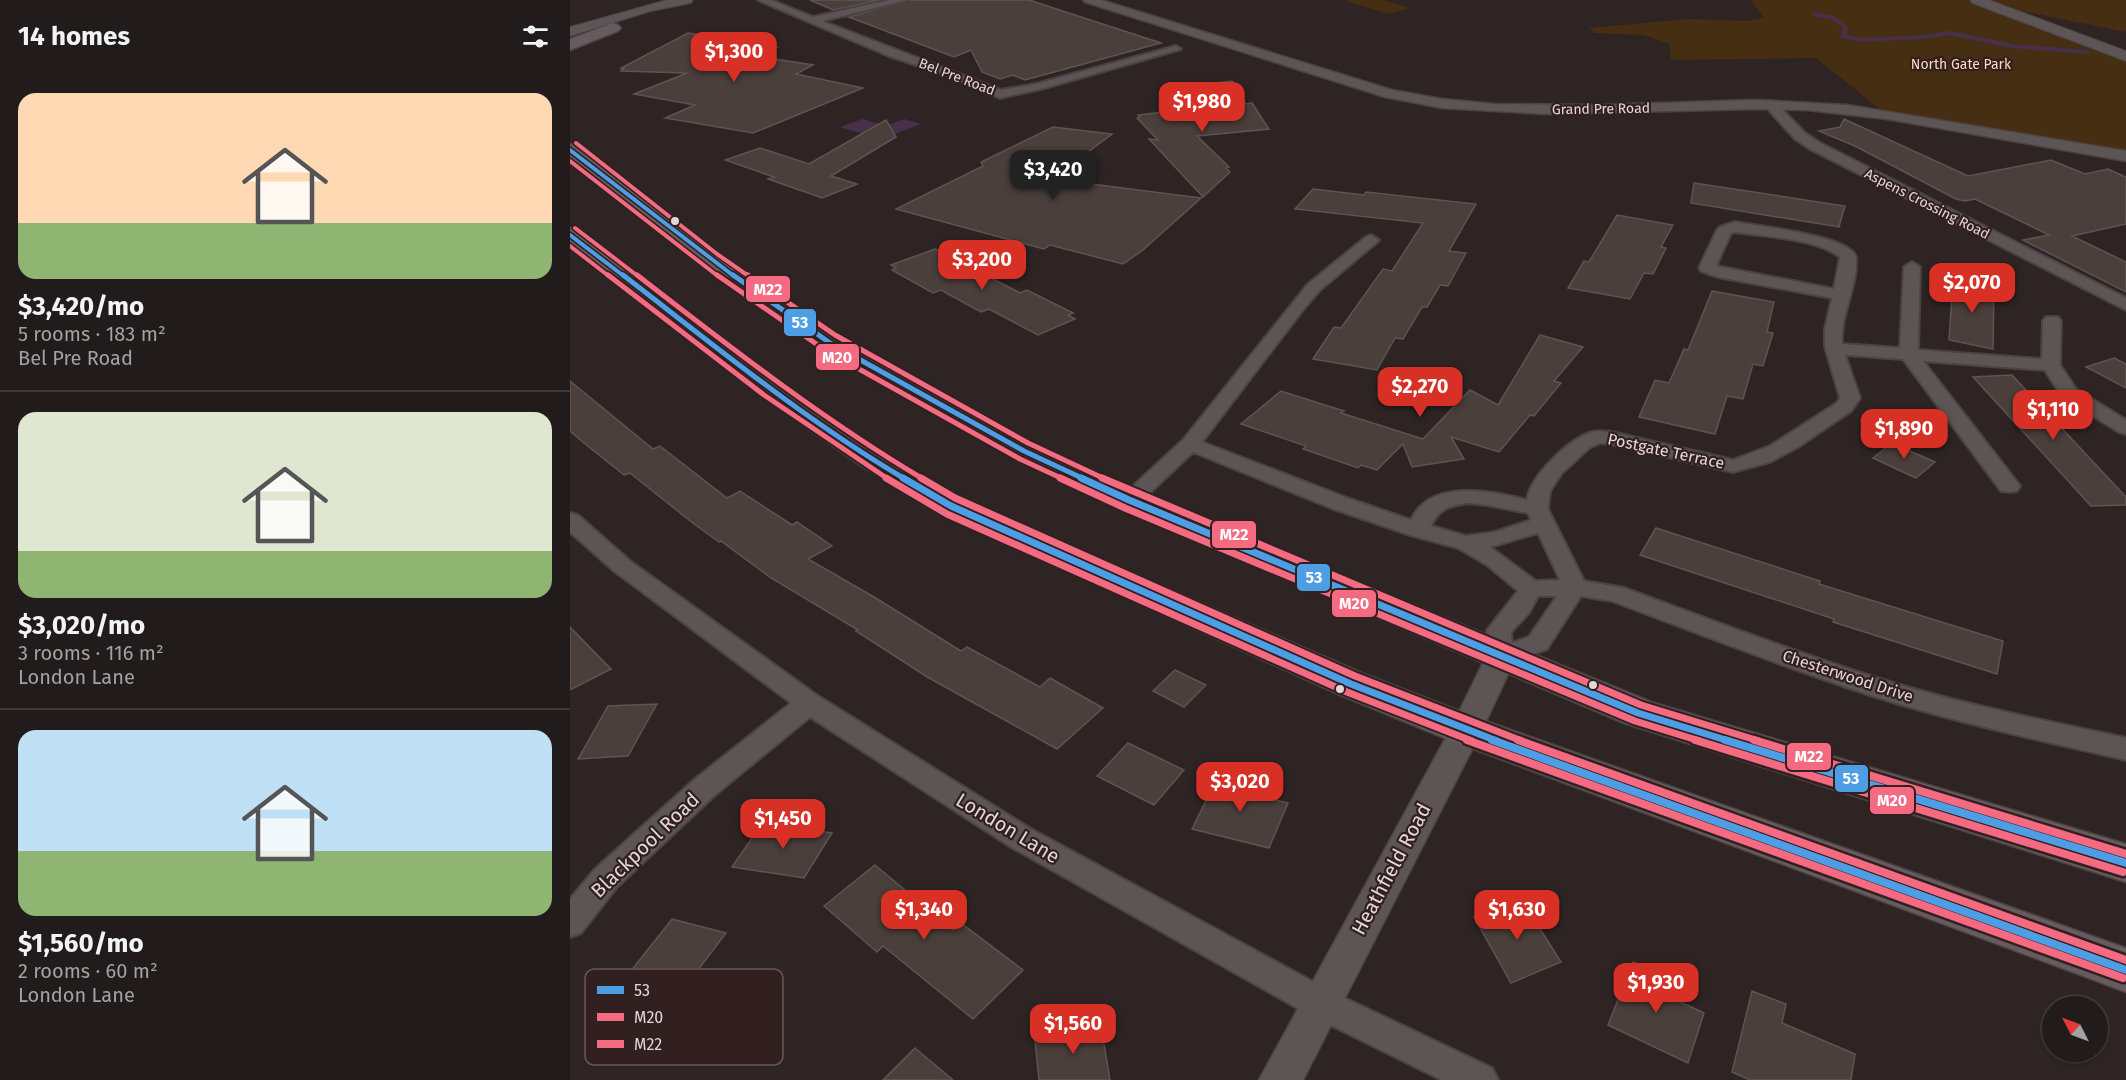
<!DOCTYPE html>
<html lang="en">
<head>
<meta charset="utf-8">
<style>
  :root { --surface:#221b1b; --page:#2e2828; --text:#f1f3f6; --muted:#a2a1a3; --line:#3f393a; --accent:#d93025 }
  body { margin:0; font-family:"Fira Sans",sans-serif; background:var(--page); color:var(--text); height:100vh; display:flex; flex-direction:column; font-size:22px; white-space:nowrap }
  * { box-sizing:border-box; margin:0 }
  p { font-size:20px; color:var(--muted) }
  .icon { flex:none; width:33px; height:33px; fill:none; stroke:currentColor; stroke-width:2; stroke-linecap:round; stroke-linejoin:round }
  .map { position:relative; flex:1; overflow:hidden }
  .details { display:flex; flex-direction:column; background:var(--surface); width:570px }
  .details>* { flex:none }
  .needle { width:39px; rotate:312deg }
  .controls { position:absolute; left:1472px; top:996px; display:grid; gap:12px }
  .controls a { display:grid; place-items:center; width:66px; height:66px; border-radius:50%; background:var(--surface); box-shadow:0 2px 4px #0004,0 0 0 2px var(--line); font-size:30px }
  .price { position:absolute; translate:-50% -51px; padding:0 14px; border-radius:12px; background:var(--accent); color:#fff; font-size:20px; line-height:39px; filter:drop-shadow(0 2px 3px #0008) }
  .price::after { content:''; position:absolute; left:50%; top:36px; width:18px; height:14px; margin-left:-9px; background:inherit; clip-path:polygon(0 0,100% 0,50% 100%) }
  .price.on { background:#222; color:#fff }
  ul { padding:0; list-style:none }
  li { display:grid; align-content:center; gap:12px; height:318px; padding:0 18px }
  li+li { border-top:2px solid var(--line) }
  li span { display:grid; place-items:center; height:186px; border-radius:18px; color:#555 }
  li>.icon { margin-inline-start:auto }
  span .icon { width:108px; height:108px; fill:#fffc; stroke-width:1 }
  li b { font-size:26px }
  h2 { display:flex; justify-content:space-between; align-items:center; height:72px; padding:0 18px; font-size:26px }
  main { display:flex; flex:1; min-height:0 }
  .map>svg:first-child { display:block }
  .green { fill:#462e12 }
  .water { fill:#48304b }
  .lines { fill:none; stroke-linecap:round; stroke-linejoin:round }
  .stream { stroke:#48304b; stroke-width:4 }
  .building { fill:#4b3f3c; stroke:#5d5553; stroke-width:1.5 }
  .minor-casing { stroke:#4b4242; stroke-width:4 }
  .tertiary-casing { stroke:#4b4242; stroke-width:3 }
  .secondary-casing { stroke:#4b4242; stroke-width:2 }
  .primary-casing { stroke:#4b4242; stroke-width:3 }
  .minor { fill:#5d5455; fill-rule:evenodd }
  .tertiary { fill:#5d5455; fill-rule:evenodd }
  .secondary { fill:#5d5455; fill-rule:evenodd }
  .primary { fill:#675b5f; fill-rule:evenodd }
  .bus-1-far3-casing { stroke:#322021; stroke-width:7 }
  .bus-1-far2-casing { stroke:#322021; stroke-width:9 }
  .bus-1-far1-casing { stroke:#322021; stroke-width:11 }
  .bus-1-casing { stroke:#322021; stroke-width:13 }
  .bus-2-far3-casing { stroke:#322021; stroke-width:7 }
  .bus-2-far2-casing { stroke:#322021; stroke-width:9 }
  .bus-2-far1-casing { stroke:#322021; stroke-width:11 }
  .bus-2-casing { stroke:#322021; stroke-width:13 }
  .bus-3-far3-casing { stroke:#322021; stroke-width:7 }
  .bus-3-far2-casing { stroke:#322021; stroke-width:9 }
  .bus-3-far1-casing { stroke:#322021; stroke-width:11 }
  .bus-3-casing { stroke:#322021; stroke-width:13 }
  .bus-1-far3 { stroke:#4d9ee5; stroke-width:4 }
  .bus-1-far2 { stroke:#4d9ee5; stroke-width:5 }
  .bus-1-far1 { stroke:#4d9ee5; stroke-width:7 }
  .bus-1 { stroke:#4d9ee5; stroke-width:8 }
  .bus-2-far3 { stroke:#f46a80; stroke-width:4 }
  .bus-2-far2 { stroke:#f46a80; stroke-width:5 }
  .bus-2-far1 { stroke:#f46a80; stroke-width:7 }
  .bus-2 { stroke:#f46a80; stroke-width:8 }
  .bus-3-far3 { stroke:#f46a80; stroke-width:4 }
  .bus-3-far2 { stroke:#f46a80; stroke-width:5 }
  .bus-3-far1 { stroke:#f46a80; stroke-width:7 }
  .bus-3 { stroke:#f46a80; stroke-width:8 }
  .bus-dot { fill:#e2d6d6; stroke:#322021; stroke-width:2 }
  .labels { text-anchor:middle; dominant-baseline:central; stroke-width:4.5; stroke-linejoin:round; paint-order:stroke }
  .far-park-label { font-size:14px; fill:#fbdbbb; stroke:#322021 }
  .far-street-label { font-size:14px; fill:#e2d6d6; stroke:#322021 }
  .street-label { font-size:16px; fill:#e2d6d6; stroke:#322021 }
  .near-street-label { font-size:20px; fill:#e2d6d6; stroke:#322021 }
  .key { fill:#322021; stroke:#675757; stroke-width:1.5 }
  .key-label { font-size:16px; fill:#e2d6d6 }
  .line-badge { stroke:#322021; stroke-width:2 }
  .badge-label { font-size:16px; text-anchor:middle; font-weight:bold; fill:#fff }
</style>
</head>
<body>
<main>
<section class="details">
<h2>14 homes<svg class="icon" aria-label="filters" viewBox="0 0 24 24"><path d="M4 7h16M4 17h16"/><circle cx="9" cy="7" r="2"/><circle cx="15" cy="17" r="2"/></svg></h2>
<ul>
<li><span style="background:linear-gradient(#ffd9b3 70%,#8fb573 0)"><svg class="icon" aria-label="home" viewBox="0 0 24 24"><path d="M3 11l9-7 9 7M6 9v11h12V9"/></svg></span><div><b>$3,420/mo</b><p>5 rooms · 183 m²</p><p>Bel Pre Road</p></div></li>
<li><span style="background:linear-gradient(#dfe7d0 75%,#8fb573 0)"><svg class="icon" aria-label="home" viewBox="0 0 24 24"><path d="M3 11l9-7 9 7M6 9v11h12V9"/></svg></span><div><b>$3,020/mo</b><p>3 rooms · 116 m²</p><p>London Lane</p></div></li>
<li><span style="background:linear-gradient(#bfe0f5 65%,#8fb573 0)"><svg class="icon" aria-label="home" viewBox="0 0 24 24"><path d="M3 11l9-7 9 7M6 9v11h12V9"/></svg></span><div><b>$1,560/mo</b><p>2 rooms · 60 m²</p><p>London Lane</p></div></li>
</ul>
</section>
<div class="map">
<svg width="1556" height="1080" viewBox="0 0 1556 1080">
  <rect width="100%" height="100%" fill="#2e2424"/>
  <path class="green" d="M780,0H813L841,8L819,14L775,1Z
    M1180,0H1403L1556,61V156L1316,114L1246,58L1101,60L1100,44L1074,35L1025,33L1019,28L1119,19L1177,21L1194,18Z
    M1421,0H1556V32L1451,11Z"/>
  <path class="water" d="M292,119L316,126L334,119L351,124L311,139L270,127Z"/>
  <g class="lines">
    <path class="stream" d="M1244,14L1263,18L1276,28L1273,36L1292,40L1353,37L1379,33L1442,46L1518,52"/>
  </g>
  <path class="building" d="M240,0H310L263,10Z
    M340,0H459L591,43L455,80L443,75L430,79L412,72L401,50L384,57L279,17Z
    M118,33L207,47L186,56L243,65L226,74L293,88L183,133L95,118L125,105L64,94L117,73L50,71L54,69L51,68Z
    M662,81L676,104L682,103L699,129L627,136L659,167L656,168L660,172L633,197L579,139L588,140L567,118L570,117L568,115L638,107L626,85Z
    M1274,119L1398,176L1481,160L1515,174L1538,169L1556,177V224L1502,236L1556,262V292L1453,240L1479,235L1405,199L1395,201L1386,199L1285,146L1249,131L1270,127Z
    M316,120L326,137L261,176L287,184L252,198L198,179L204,177L155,160L190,148L239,164Z
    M483,127L542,134L482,179L631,198L573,250L553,264L480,245L474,249L326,209L413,166L411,162Z
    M1124,183L1275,206L1269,227L1121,203Z
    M743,189L794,195L796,192L906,204L879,251L896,253L878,286L870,285L857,307H852L833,339L825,338L807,370L743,359L764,327L771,328L813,269L822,271L853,223L725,209Z
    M1047,215L1103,225L1091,247L1096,248L1083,274L1074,273L1060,299L998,288L1014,261L1019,262Z
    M365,249L450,293L457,290L503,313L498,315L505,319L468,335L419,309L411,312L371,290L363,293L322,270L326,268L321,265Z
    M1383,279L1424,286L1423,349L1379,340Z
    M1142,291L1204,302L1197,332L1203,333L1193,366L1183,364L1173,399L1157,396L1145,434L1069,417L1085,380L1099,383L1114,349L1118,350Z
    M970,335L1013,347L984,381L991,383L964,416L960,415L929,452L881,437L894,459L842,467L833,444L807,470L791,465L788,468L733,449L736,446L671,424L711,391L774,411L771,413L853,439L900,390L928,405Z
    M1544,358L1556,364V388L1516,367Z
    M1442,375L1556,497V505L1521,506L1403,377Z
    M0,381L83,449L90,446L157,498L170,491L222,525L227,522L262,546L238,559L304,597L391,651L397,647L470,687L480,678L533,708L487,749L359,678L286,631L288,630L201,578L151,541L149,542L124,524L60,473L54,475L14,443L0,431Z
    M1322,443L1365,462L1346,478L1303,458Z
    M1086,528L1250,581L1249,584L1433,641L1427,674L1263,622L1264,619L1070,555Z
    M0,627L41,669L0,690Z
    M605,670L636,685L614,707L583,691Z
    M87,704L58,756L8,759L38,706Z
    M558,743L614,770L584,805L527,776Z
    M650,772L683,780L677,793L718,803L699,848L622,829Z
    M193,822L262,833L234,878L162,867Z
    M305,865L383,930L391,923L453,970L403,1019L313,946L307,952L254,906Z
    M951,899L991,962L941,983L904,917Z
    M102,919L156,933L97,1011L41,996Z
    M1063,962L1107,981L1102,998L1134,1013L1118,1063L1038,1025Z
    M1182,991L1216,1004L1212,1023L1285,1054L1281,1080H1180L1162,1072Z
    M530,1021L540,1080H469L465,1040Z
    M345,1048L383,1080H313Z"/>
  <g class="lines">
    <defs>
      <path id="minor" d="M188,0H201L243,17L320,0H338L252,21L431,90L466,84L606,46L611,49L471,89L430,98L374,74L319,56Z
        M1201,101L1205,102L1235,133L1250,143L1556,298V310L1240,149L1225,139L1197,108V102Z
        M1165,222C1185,226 1284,236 1286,258C1288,286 1270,314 1272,344L1330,348L1334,267L1342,262L1350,267L1348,350L1472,359L1473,321L1476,317H1488L1491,321L1490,365L1506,389L1556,420V434L1549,432L1492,397L1475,370L1353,361L1450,486L1447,491L1439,492L1431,491L1333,359L1275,355L1290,398L1281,411L1228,447L1200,462L1163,472L1041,444L1030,443L1019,448L992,473L980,491L978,509L1014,581L1054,588C1133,617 1211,647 1291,673C1377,701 1467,719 1556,738V760C1461,738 1365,718 1273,686C1196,660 1119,630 1042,601L1011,596L977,649L931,666L922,663L918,657L917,630L948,591L917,565L888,548L840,535L761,508L623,452L567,505L559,506L551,505L548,500L613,440L738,284L796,237L801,235L809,240L806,243L750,290L732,311L632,442L777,498L841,520C860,478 922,491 957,500C960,476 999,439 1022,432C1028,430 1035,432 1041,432L1163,460L1200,446L1267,403L1270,398L1255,347V329L1262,298L1148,277L1131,271L1129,268L1147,230L1150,227ZM1166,232C1196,237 1245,238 1270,257L1264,289L1146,266L1161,233ZM899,503L917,505L958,513L961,520L925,532L896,536L861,526C868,509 881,505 899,503ZM968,533L990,580L966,581L920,547ZM968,596H987L959,637L942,643L941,632L959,613Z
        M0,513L8,515L60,561L248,696L461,829L762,992L922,1068L928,1080H872L738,1014L441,847L240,717L145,795L47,887L11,933L0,937V899L25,869L125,779L221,703L44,571L0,532Z"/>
      <path id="tertiary" d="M513,0H531L822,90L872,99L925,104L1028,105L1185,100L1277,105L1556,151V161L1317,119L1237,110L1185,109L977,114L872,108L815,97L515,2Z
        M931,646L942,649L946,657L912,730L733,1080H689L880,730L916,657L920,649Z"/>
      <path id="secondary" d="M97,0H123L121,3L81,11L0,36V27Z
        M1400,0H1419L1556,51V61L1402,3Z"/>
      <path id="primary" d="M43,23L48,25L51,28L48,31L0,50V39Z
        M0,144L7,146L150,256L269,337L465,445L570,493L1081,702L1556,844V882L1054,723L548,507L443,457L251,349L134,266L0,160Z
        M0,228L8,230L209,382L312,453L392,499L794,674L910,719L1556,948V992L882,741L768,694L370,513L290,465L189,394L0,246Z"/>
    </defs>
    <use href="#minor" class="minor-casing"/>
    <use href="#tertiary" class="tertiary-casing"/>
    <use href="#secondary" class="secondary-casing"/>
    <use href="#primary" class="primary-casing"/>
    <use href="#minor" class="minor"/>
    <use href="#tertiary" class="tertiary"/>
    <use href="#secondary" class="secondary"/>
    <use href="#primary" class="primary"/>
    <defs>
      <path id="bus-1-far3" d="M0,150L165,277
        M0,235L55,277"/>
      <path id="bus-1-far2" d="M53,275C145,346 235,420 335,479
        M163,275L260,343L454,451L514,479"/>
      <path id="bus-1-far1" d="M333,478L381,506L781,684L927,741
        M511,478L559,500L1068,713L1159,741"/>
      <path id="bus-1" d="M922,740L1556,970
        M1155,740L1556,863"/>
      <path id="bus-2-far3" d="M0,161L149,277
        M0,246L40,277"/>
      <path id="bus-2-far2" d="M38,275L194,395L318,479
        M147,275L255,350L450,459L493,479"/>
      <path id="bus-2-far1" d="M316,478L377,514L777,692L902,741
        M490,478L555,508L1065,721L1130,741"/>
      <path id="bus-2" d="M897,740L1553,978
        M1125,740L1553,872"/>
      <path id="bus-3-far3" d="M6,143L147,254L180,277
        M5,228L69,277"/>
      <path id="bus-3-far2" d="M67,275C160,347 252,419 353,479
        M178,275L265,335L458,443L535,479"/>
      <path id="bus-3-far1" d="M351,478L385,498L785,676L952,741
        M532,478L1071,705L1189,741"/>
      <path id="bus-3" d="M948,740L1556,960
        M1184,740L1556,854"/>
    </defs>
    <use href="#bus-1-far3" class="bus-1-far3-casing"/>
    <use href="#bus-1-far2" class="bus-1-far2-casing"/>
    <use href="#bus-1-far1" class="bus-1-far1-casing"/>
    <use href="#bus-1" class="bus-1-casing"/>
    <use href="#bus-2-far3" class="bus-2-far3-casing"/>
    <use href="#bus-2-far2" class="bus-2-far2-casing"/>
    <use href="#bus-2-far1" class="bus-2-far1-casing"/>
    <use href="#bus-2" class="bus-2-casing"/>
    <use href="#bus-3-far3" class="bus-3-far3-casing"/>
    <use href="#bus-3-far2" class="bus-3-far2-casing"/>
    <use href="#bus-3-far1" class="bus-3-far1-casing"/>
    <use href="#bus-3" class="bus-3-casing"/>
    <use href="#bus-1-far3" class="bus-1-far3"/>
    <use href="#bus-1-far2" class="bus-1-far2"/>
    <use href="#bus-1-far1" class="bus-1-far1"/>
    <use href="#bus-1" class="bus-1"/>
    <use href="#bus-2-far3" class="bus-2-far3"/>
    <use href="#bus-2-far2" class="bus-2-far2"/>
    <use href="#bus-2-far1" class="bus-2-far1"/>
    <use href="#bus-2" class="bus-2"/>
    <use href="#bus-3-far3" class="bus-3-far3"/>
    <use href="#bus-3-far2" class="bus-3-far2"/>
    <use href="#bus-3-far1" class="bus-3-far1"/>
    <use href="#bus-3" class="bus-3"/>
  </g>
  <g class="bus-dot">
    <circle cx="105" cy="221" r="5"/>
    <circle cx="1023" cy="685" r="5"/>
    <circle cx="770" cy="689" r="5"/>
  </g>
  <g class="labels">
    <g class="far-park-label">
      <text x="1391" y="64">North Gate Park</text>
    </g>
    <g class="far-street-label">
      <text transform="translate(387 77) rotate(21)">Bel Pre Road</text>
      <text transform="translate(1031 109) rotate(-1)">Grand Pre Road</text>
      <text transform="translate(1357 204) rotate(27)">Aspens Crossing Road</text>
    </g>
    <g class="street-label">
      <text transform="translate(1096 451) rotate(12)">Postgate Terrace</text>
      <text transform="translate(1278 676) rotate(18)">Chesterwood Drive</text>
    </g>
    <g class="near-street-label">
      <text transform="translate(438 828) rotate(31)">London Lane</text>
      <text transform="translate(75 845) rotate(-44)">Blackpool Road</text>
      <text transform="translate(821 869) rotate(-62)">Heathfield Road</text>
    </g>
  </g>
  <rect x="15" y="969" width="198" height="96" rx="9" class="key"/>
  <rect x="27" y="986" width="27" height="8" fill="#4d9ee5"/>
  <rect x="27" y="1013" width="27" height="8" fill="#f46a80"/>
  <rect x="27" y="1040" width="27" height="8" fill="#f46a80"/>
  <g class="key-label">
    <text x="64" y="996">53</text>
    <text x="64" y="1023">M20</text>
    <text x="64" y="1050">M22</text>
  </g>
  <g class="line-badge">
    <rect x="175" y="275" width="46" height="28" rx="6" fill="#f46a80"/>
    <rect x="213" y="308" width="34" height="29" rx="6" fill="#4d9ee5"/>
    <rect x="245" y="343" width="45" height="28" rx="6" fill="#f46a80"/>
    <rect x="641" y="520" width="46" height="29" rx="6" fill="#f46a80"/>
    <rect x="726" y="563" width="35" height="29" rx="6" fill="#4d9ee5"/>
    <rect x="761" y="589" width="46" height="29" rx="6" fill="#f46a80"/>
    <rect x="1216" y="742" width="46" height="29" rx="6" fill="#f46a80"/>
    <rect x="1264" y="764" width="35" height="29" rx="6" fill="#4d9ee5"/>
    <rect x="1299" y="786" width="46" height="29" rx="6" fill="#f46a80"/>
  </g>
  <g class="badge-label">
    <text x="198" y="295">M22</text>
    <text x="230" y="328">53</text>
    <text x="267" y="363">M20</text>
    <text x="664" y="540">M22</text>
    <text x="744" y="583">53</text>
    <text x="784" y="609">M20</text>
    <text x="1239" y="762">M22</text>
    <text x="1281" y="784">53</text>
    <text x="1322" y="806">M20</text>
  </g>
</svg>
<div class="controls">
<a><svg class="needle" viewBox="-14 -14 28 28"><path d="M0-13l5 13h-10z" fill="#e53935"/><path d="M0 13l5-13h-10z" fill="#a2a1a3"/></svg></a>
</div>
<b class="price" style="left:164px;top:83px">$1,300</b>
<b class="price" style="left:632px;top:133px">$1,980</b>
<b class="price on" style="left:483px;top:201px">$3,420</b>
<b class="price" style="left:412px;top:291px">$3,200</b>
<b class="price" style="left:1402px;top:314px">$2,070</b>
<b class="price" style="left:850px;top:418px">$2,270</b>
<b class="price" style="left:1483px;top:441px">$1,110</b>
<b class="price" style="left:1334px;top:460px">$1,890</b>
<b class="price" style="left:670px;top:813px">$3,020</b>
<b class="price" style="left:213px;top:850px">$1,450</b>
<b class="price" style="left:354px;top:941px">$1,340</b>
<b class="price" style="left:947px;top:941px">$1,630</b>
<b class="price" style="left:1086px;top:1014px">$1,930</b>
<b class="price" style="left:503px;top:1055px">$1,560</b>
</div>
</main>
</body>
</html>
